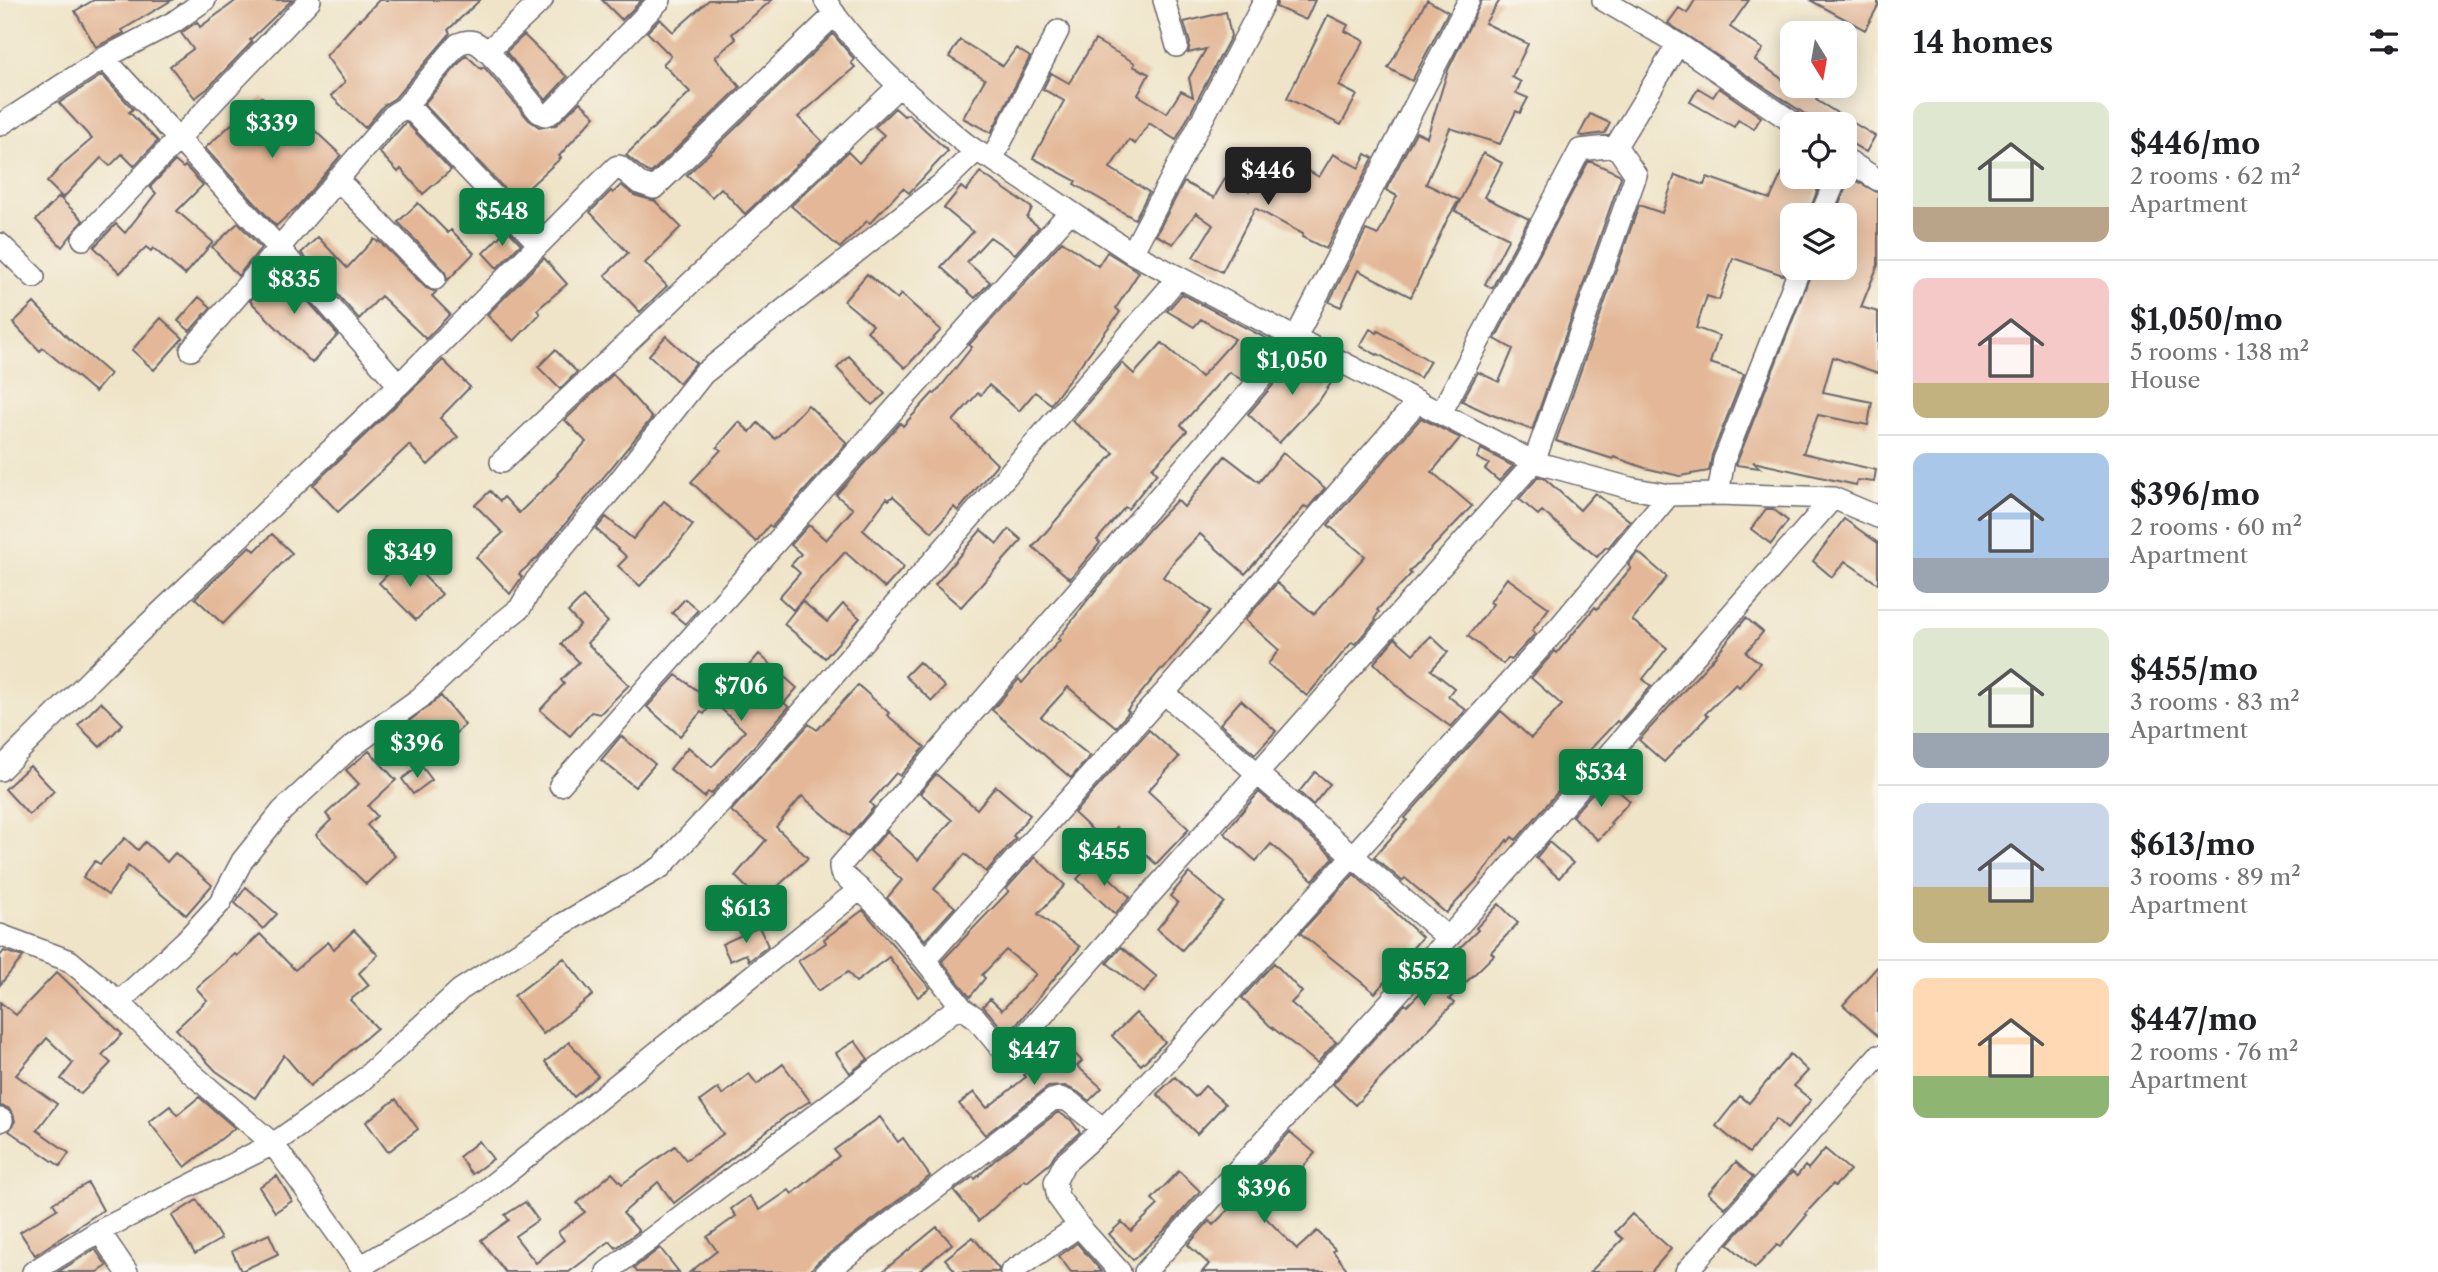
<!DOCTYPE html>
<html lang="en">
<head>
<meta charset="utf-8">
<style>
  :root { --surface:#fff; --page:#f6f6f6; --text:#202124; --muted:#757577; --line:#e0e0e0; --accent:#0b8043 }
  body { margin:0; font-family:"Libre Caslon Text",serif; background:var(--page); color:var(--text); height:100vh; display:flex; flex-direction:column; font-size:26px; white-space:nowrap }
  * { box-sizing:border-box; margin:0 }
  p { font-size:23px; color:var(--muted) }
  .icon { flex:none; width:38px; height:38px; fill:none; stroke:currentColor; stroke-width:2; stroke-linecap:round; stroke-linejoin:round }
  .map { position:relative; flex:1; overflow:hidden }
  .sheet { display:flex; flex-direction:column; background:var(--surface); width:560px }
  .sheet>* { flex:none }
  .needle { width:46px; rotate:169deg }
  .controls { position:absolute; left:1780px; top:21px; display:grid; gap:14px }
  .controls a { display:grid; place-items:center; width:77px; height:77px; border-radius:14px; background:var(--surface); box-shadow:0 4px 18px #0003; font-size:35px }
  .price { position:absolute; translate:-50% -60px; padding:0 16px; border-radius:7px; background:var(--accent); color:#fff; font-size:23px; line-height:46px; filter:drop-shadow(0 2px 4px #0008) }
  .price::after { content:''; position:absolute; left:50%; top:42px; width:21px; height:16px; margin-left:-10px; background:inherit; clip-path:polygon(0 0,100% 0,50% 100%) }
  .price.on { background:#222; color:#fff }
  ul { padding:0; list-style:none }
  li { display:flex; align-items:center; gap:21px; height:175px; padding:0 35px }
  li+li { border-top:2px solid var(--line) }
  li span { display:grid; place-items:center; flex:none; width:196px; height:140px; border-radius:14px; color:#555 }
  li>.icon { margin-inline-start:auto }
  span .icon { width:84px; height:84px; fill:#fffc; stroke-width:1 }
  li b { font-size:30px }
  h2 { display:flex; justify-content:space-between; align-items:center; height:84px; padding:0 35px; font-size:30px }
  main { display:flex; flex:1; min-height:0 }
  .map>svg:first-child { display:block }
  .building { fill:#e3b797 }
  .lines { fill:none; stroke-linecap:round; stroke-linejoin:round }
  .street-casing { stroke:#6a666c; stroke-width:24 }
  .street { stroke:#fff; stroke-width:21 }
</style>
</head>
<body>
<main>
<div class="map">
<svg width="1878" height="1272" viewBox="0 0 1878 1272">
  <rect width="100%" height="100%" fill="#f7f3e8"/>
  <filter id="ink" filterUnits="userSpaceOnUse"><feTurbulence type="fractalNoise" baseFrequency=".0143" numOctaves="2"/><feDisplacementMap in="SourceGraphic" scale="14" xChannelSelector="R" yChannelSelector="G"/><feConvolveMatrix kernelMatrix="1 2 1 2 8 2 1 2 1" color-interpolation-filters="sRGB"/></filter>
  <filter id="wash" filterUnits="userSpaceOnUse"><feTurbulence type="fractalNoise" baseFrequency=".00686" numOctaves="4" result="noise"/><feDisplacementMap in="SourceGraphic" scale="28" xChannelSelector="R" yChannelSelector="G"/><feGaussianBlur stdDeviation="1.57" result="paint"/><feColorMatrix in="noise" values="0 0 0 0 0 0 0 0 0 0 0 0 0 0 0 0 0 1.4 0 .05"/><feComposite in="paint" operator="in"/></filter>
  <g filter="url(#wash)">
    <rect width="100%" height="100%" fill="#efe4c8"/>
    <g id="blocks">
      <path class="building" d="M94,0H172L122,30L124,33L96,47L75,11Z
        M237,0H292L250,40L252,42L207,89L195,98L170,66L193,49L181,33L197,22L200,27Z
        M379,0H480L448,30L450,33L448,36L395,98L384,105L365,128L331,96L345,82L326,56L359,19L360,20Z
        M602,0H642L622,20Z
        M709,0H772L732,34L736,39L715,57L740,87L651,173L646,171L626,155L690,92L663,64L671,56L647,32L660,19L673,32Z
        M1278,0H1315L1306,20L1276,7Z
        M1427,0L1448,12L1412,81L1388,68Z
        M1482,0H1500L1485,23L1528,44L1512,77L1521,82L1516,93L1528,98L1520,113L1516,111L1500,144L1450,128L1426,184L1459,200L1447,220L1411,297L1358,270L1341,307L1329,302L1366,230L1378,235L1397,196L1386,190L1416,132L1427,137L1448,70Z
        M1695,0H1749L1730,27L1763,49L1755,60L1792,86H1825L1816,100L1875,136L1866,152L1844,139V124H1820L1668,23L1679,8L1687,13Z
        M1810,0H1878V6L1865,30Z
        M1226,12L1231,36L1176,140L1149,123L1135,144L1129,140L1110,168L1149,192L1135,219L1074,184L1076,181L1033,158L1064,101L1043,89L1051,73L1069,83L1095,40L1135,63L1133,66L1149,74L1138,95L1167,113L1181,91L1193,97L1189,78L1206,49L1188,53L1190,43L1184,22Z
        M1328,15L1348,25L1345,31L1364,41L1339,86L1357,95L1341,125L1287,98Z
        M833,34L854,59L851,63L855,67L798,117L822,141L745,214L721,188L712,197L687,175Z
        M524,35L567,77L546,100L506,52Z
        M960,40L1003,66L1016,48L1030,57L991,133L963,118L985,79L949,57Z
        M466,55L481,69L484,67L529,120L539,127L556,125L580,102L595,116L559,156L561,158L515,200L424,104Z
        M102,75L133,109L129,112L158,141L134,166L122,154L110,166L101,158L63,198L47,182L65,162L92,139L59,103Z
        M1698,88L1713,97L1719,88L1761,117L1754,129L1738,120L1734,127L1690,102Z
        M262,97L303,141L313,129L341,155L298,206L276,226L205,148Z
        M895,108L904,116L908,114L948,151L909,193L903,188L870,223L867,221L840,248L791,206L848,152L859,163L884,135L875,127Z
        M1590,114L1610,123L1605,133L1583,136L1579,135Z
        M406,122L451,170L423,194L401,169L398,172L379,152Z
        M1483,153L1502,163L1484,197L1529,219L1492,288L1485,284L1509,238L1455,211Z
        M1333,154L1359,168L1366,154L1373,158L1326,249L1302,237L1303,234L1255,208L1222,272L1193,257L1213,225L1196,213L1173,244L1156,235L1184,182L1214,198L1225,178L1249,191L1257,176L1272,184L1286,158L1319,177Z
        M175,161L183,168L185,166L203,185L177,211L213,242L185,275L153,248L151,251L146,247L120,273L94,247L116,224L125,233L156,193L150,187Z
        M1588,162H1592L1619,174L1621,177L1532,430L1490,414L1462,401L1478,372L1499,382L1513,349L1495,339Z
        M1783,171L1792,177H1811L1821,181L1808,215H1792V258L1783,275L1733,258L1719,300L1707,296L1696,328L1719,336L1710,363L1744,374L1712,455L1709,471L1680,476L1645,468L1614,457L1613,459L1556,441L1639,205L1662,213L1675,175L1704,185L1707,177L1770,199Z
        M980,172L1032,208L1027,218L1039,227L1015,254L990,237L967,262L990,282L975,298L941,267L973,232L944,208L961,187L966,191Z
        M1850,177L1878,193V265L1861,307L1878,312V373L1833,357L1823,392L1872,402L1868,425L1818,415L1803,453L1876,470L1874,482L1857,480L1856,485L1753,462L1760,468L1736,465L1813,268H1844V215H1835Z
        M621,185L634,195L655,201L681,227L645,263L667,286L640,312L605,275L628,253L590,212L611,191L613,193Z
        M59,197L83,220L62,247L36,220Z
        M418,203L448,233L451,230L474,253L448,280L444,270L398,222Z
        M238,223L261,248L238,276L212,247Z
        M507,229L521,244L497,268L483,253Z
        M318,237L347,268L374,239L378,242L379,241L426,288L436,292L432,296L450,314L426,339L381,296L359,319L301,253Z
        M1062,241L1098,266L1107,252L1139,272L1116,308L1120,312L1051,404L1035,392L1019,411L989,385L981,395L978,393L953,421L997,464L958,511L954,507L932,532L893,496L889,500L887,498L863,530L904,567L885,588L845,552L793,610L779,597L800,573L791,565L801,554L791,545L809,525L826,540L853,509L836,495L900,423L903,426L933,393L935,394L972,347L969,345Z
        M544,258L567,284L537,310L540,314L514,341L487,315Z
        M279,268L338,335L312,363L250,301Z
        M867,274L897,299L901,294L941,330L905,368L867,331L873,325L844,301Z
        M1182,294L1275,343L1242,380L1229,372L1181,425L1187,431L1152,468L1157,473L1128,509L1125,507L1097,540L1100,543L1070,579L1033,547L1114,453L1072,421L1122,363L1134,374L1162,343L1201,377L1235,339L1201,319L1194,327L1167,311Z
        M199,297L211,307L190,331L178,321Z
        M34,303L67,337L110,374L95,392L43,348L40,351L13,323Z
        M161,318L183,338L154,370L132,350Z
        M1370,329L1377,333L1378,331L1430,361L1420,378L1378,354L1377,355L1360,346Z
        M666,336L696,363L679,383L649,355Z
        M555,350L577,372L560,389L538,367Z
        M1299,355L1337,374L1321,398L1279,443L1248,414Z
        M849,356L885,394L872,405L837,368Z
        M443,360L470,387L440,418L458,437L428,465L409,445L338,512L313,485Z
        M613,374L652,418L538,557L519,574L522,577L510,594L476,557L503,533L475,505L490,491L500,501L504,497L519,513L558,475L557,474L586,442L565,420Z
        M808,405L847,443L772,527L769,525L756,542L691,482L721,450L717,447L739,422L750,432L758,423L775,439Z
        M1421,418L1460,438L1432,472L1472,506L1409,572L1411,574L1377,610L1379,612L1375,618L1376,620L1355,644L1352,642L1307,696L1268,664L1279,650L1245,620L1277,583L1314,614L1365,556L1328,525Z
        M1481,449L1513,466L1499,481L1485,469L1489,464L1477,458Z
        M1283,453L1325,488L1308,508L1305,506L1245,574L1200,534L1175,560L1163,577L1210,611L1163,670L1161,669L1127,710L1129,712L1116,727L1068,687L1041,717L1090,756L1071,778L992,710L1019,679L1022,683L1060,640L1058,639L1090,597L1150,528L1177,500L1184,507L1225,456L1259,482Z
        M1538,477L1544,478L1580,510L1595,493L1630,521L1608,548L1606,547L1597,557L1542,511L1538,515L1519,499Z
        M664,501L693,525L667,558L640,586L618,566L627,557L596,529L606,517L633,539Z
        M1766,509H1773L1788,521L1771,544L1751,529Z
        M1844,519L1878,543V584L1845,561L1832,577L1813,561Z
        M1009,529L1022,540L961,607L935,585L981,530L997,544Z
        M272,534L292,553L223,624L195,598L250,546L255,551Z
        M1638,552L1667,577L1632,620L1667,648L1643,679L1651,686L1619,723L1617,721L1582,758L1585,761L1516,840L1512,837L1508,842L1507,840L1478,879L1446,913L1405,878L1402,881L1374,857L1407,820L1405,818L1501,711L1531,738L1562,705L1531,678L1555,651L1557,653L1595,607L1597,609L1631,568L1628,565Z
        M405,557L442,594L416,620L379,583Z
        M1507,578L1549,608L1532,631L1535,634L1511,660L1508,658L1503,664L1468,636L1493,604L1490,602Z
        M583,597L608,622L587,643L629,685L600,714L591,712L570,736L540,710L564,684L561,680L579,662L561,644L580,625L568,612Z
        M685,599L698,610L685,624L672,613Z
        M802,601L827,622L843,604L860,618L825,658L784,624Z
        M1746,618L1763,632L1746,652L1760,663L1739,687L1736,684L1705,714L1708,716L1664,762L1639,740L1710,662Z
        M1431,636L1448,652L1431,670L1454,688L1448,696L1466,710L1451,727L1407,695L1374,663L1395,638L1413,654Z
        M759,654L797,688L784,703L789,707L711,794L708,792L704,797L670,769L688,747L712,767L745,731L716,704Z
        M919,662L945,687L932,701L905,676Z
        M676,675L698,691L701,688L715,699L704,714L701,712L680,736L647,707Z
        M858,685L889,713L887,715L925,747L900,776L896,773L870,803L874,807L849,836L802,796L776,827L808,858L761,902L735,876L766,840L731,811L809,724L817,730Z
        M441,696L465,725L426,760L399,729Z
        M1241,700L1276,731L1255,754L1220,724Z
        M101,702L123,724L100,747L78,725Z
        M1149,730L1179,757L1148,791L1189,829L1156,864L1116,827L1103,840L1074,813Z
        M621,736L655,764L635,787L601,760Z
        M369,751L396,780L368,806L377,816L367,825L395,856L366,884L316,835L331,820L326,814L359,784L346,770Z
        M421,765L432,780L413,794L402,779Z
        M30,766L54,791L29,815L5,789Z
        M1315,772L1330,784L1313,805L1299,792Z
        M936,774L977,809L996,786L1030,815L1013,836L1016,838L986,872L965,854L934,889L955,907L925,940L887,898L902,880L870,851L887,831L918,860L952,820L920,793Z
        M1605,779L1630,801L1610,823L1612,825L1598,840L1572,816Z
        M1259,792L1334,857L1313,880L1271,844L1256,861L1224,833Z
        M125,838L138,850L145,842L167,862L175,853L212,885L186,915L128,866L108,895L83,877L95,861L100,864Z
        M1549,842L1573,863L1559,878L1536,858Z
        M1035,857L1065,885L1038,914L1080,947L1017,1024L1010,1031L1005,1032L983,1006L990,999L1002,1010L1036,974L1006,950L982,975L985,978L970,997L942,961L1009,891L1006,889Z
        M1093,862L1130,897L1115,914L1077,879Z
        M1189,873L1224,902L1182,950L1157,929L1178,903L1170,896Z
        M1354,874L1422,937L1375,993L1300,933Z
        M246,887L277,914L263,929L235,903Z
        M1499,904L1518,923L1491,952L1494,955L1449,999L1454,1003L1355,1105L1333,1084L1405,1004L1407,1006L1437,976L1434,973L1478,930L1476,928Z
        M863,910L930,988L918,997L889,957L856,982L848,972L818,991L798,961L826,943L824,939Z
        M759,927L768,946L749,961L746,954L730,961L722,944Z
        M354,930L378,955L359,973L369,985L350,1000L377,1028L310,1086L284,1055L255,1098L216,1071L176,1029L207,1000L196,988L235,954L237,956L260,934L295,970L328,942L334,949Z
        M1121,947L1157,977L1144,993L1107,963Z
        M4,951L23,957L0,985V956Z
        M564,958L593,995L543,1034L514,996Z
        M1274,963L1302,992L1291,1003L1336,1042L1317,1063L1269,1025L1242,998Z
        M1878,966V1036L1843,1005Z
        M57,972L122,1034L102,1055L111,1063L81,1094L61,1079L73,1063L47,1038L16,1075L57,1104L37,1130L69,1153L60,1166L9,1131L15,1121L13,1114L8,1108L0,1106V1002L16,1015Z
        M1136,1013L1165,1042L1141,1065L1112,1036Z
        M1060,1039L1082,1061L1077,1066L1102,1088L1089,1101L1078,1092L1065,1086L1048,1087L985,1135L959,1104L974,1092L987,1108L1026,1077L1024,1075Z
        M855,1041L868,1059L850,1073L836,1053Z
        M569,1042L598,1076L574,1097L545,1062Z
        M1790,1054L1808,1071L1794,1086L1811,1100L1787,1129L1776,1119L1749,1153L1716,1126L1740,1096L1749,1103Z
        M783,1064L810,1101L786,1116L674,1203L658,1182L623,1213L639,1231L616,1248L610,1241L569,1272H505L481,1240L509,1220L505,1215L525,1202L538,1220L515,1236L536,1263L564,1240L558,1232L585,1212L577,1203L612,1173L622,1184L675,1146L686,1160L723,1134L700,1101L718,1088L722,1095L749,1074L757,1084Z
        M1175,1077L1195,1097L1205,1086L1225,1104L1197,1134L1157,1094Z
        M199,1097L235,1128L185,1167L149,1122L170,1106L177,1115Z
        M396,1099L418,1129L388,1152L366,1122Z
        M1058,1112L1071,1120L1080,1132L1055,1154L1049,1164L1027,1182L1025,1180L979,1221L954,1191L973,1177L975,1179L995,1160Z
        M880,1117L898,1142L903,1138L930,1176L818,1262L809,1272H690L717,1251L707,1237L736,1216L731,1209L749,1196L760,1210L789,1190L792,1194L839,1156L834,1150Z
        M1290,1132L1315,1153L1291,1181L1289,1179L1261,1213L1297,1249L1317,1231L1335,1249L1333,1251L1349,1272H1202L1209,1264L1188,1245L1209,1221L1213,1225L1247,1191L1241,1186Z
        M479,1141L493,1159L472,1174L459,1157Z
        M1825,1149L1850,1170L1835,1186L1833,1184L1805,1214L1807,1215L1780,1247L1777,1245L1755,1268L1728,1244L1792,1172L1797,1176L1805,1166L1808,1169Z
        M1736,1162L1753,1177L1725,1208L1708,1193Z
        M1179,1171L1200,1191L1168,1227L1133,1260L1109,1234L1122,1222L1131,1231L1158,1205L1152,1199Z
        M277,1176L292,1201L275,1212L259,1187Z
        M88,1183L103,1210L35,1255L20,1232L57,1209L53,1203Z
        M197,1200L221,1239L195,1254L172,1216Z
        M1632,1214L1671,1249L1651,1272H1590L1623,1239L1615,1232Z
        M937,1227L952,1244L918,1272H882Z
        M269,1234L278,1254L241,1271L232,1251Z
        M973,1237L999,1269L998,1272H956L945,1259Z
        M1077,1243L1102,1272H1071L1059,1256Z
        M660,1248L679,1272H637L634,1268Z
        M95,1249L107,1266L98,1272H58Z"/>
    </g>
  </g>
  <g filter="url(#ink)">
    <use href="#blocks" fill-opacity="0" stroke="#6a666c" stroke-width="2"/>
    <g class="lines">
      <defs>
        <path id="street" d="M825,0C855,47 898,86 940,122C957,137 972,151 992,159L1132,253L1534,462L1630,488L1669,495L1718,494L1833,498L1878,517
          M1164,0L1177,46
          M1603,0L1678,44L1795,124
          M487,52L542,0
          M104,58L278,247L399,385
          M404,108L458,44C464,42 468,40 474,42C490,48 526,97 539,112L545,115L551,113L660,0
          M0,125L104,58L174,22L205,0
          M1844,158L1878,180
          M992,159L1058,31
          M337,179L435,279
          M1821,215L1837,177
          M83,239L310,0
          M0,244L34,277
          M1132,253L1265,0
          M191,350L394,114L404,108L412,110L539,244
          M1441,413L1580,150L1616,146L1678,44
          M501,462L898,87
          M1718,494L1724,460L1800,268
          M1164,693L1448,938
          M0,770L102,668L399,385L616,167L619,166L639,183L654,188L835,14
          M560,785L1069,213
          M0,935L70,961L119,1002L189,1071L273,1144L365,1272
          M925,960L1164,693L1418,401
          M119,1002L185,941L220,903L242,861L282,811L350,748L420,698L489,633L520,608L536,580L619,481L703,374L943,183L975,152
          M963,1009C926,961 888,911 841,873L840,866L1295,339L1469,0
          M0,1119L2,1120L0,1121
          M99,1231L127,1272
          M362,1266L472,1201L860,889
          M33,1272L99,1231L273,1144L358,1084L460,990L561,925L661,867L757,764L1178,278
          M607,1272L953,1011L963,1009L975,1017L998,1045L1009,1046L1020,1041L1534,462L1636,175L1616,146
          M826,1272L1052,1100L1060,1098L1070,1102L1103,1129
          M1011,1272L1079,1226
          M1120,1272L1079,1226L1058,1197L1055,1182L1064,1164L1103,1129L1153,1077L1560,626L1669,495
          M1145,1272L1448,938L1833,498
          M1686,1272L1878,1056"/>
      </defs>
      <use href="#street" class="street-casing"/>
      <use href="#street" class="street"/>
    </g>
  </g>
</svg>
<div class="controls">
<a><svg class="needle" viewBox="-14 -14 28 28"><path d="M0-13l5 13h-10z" fill="#e53935"/><path d="M0 13l5-13h-10z" fill="#757577"/></svg></a>
<a><svg class="icon" aria-label="locate" viewBox="0 0 24 24"><circle cx="12" cy="12" r="6"/><path d="M12 2v4M12 18v4M2 12h4M18 12h4"/></svg></a>
<a><svg class="icon" aria-label="layers" viewBox="0 0 24 24"><path d="M12 4l9 5-9 5-9-5zM3 14l9 5 9-5"/></svg></a>
</div>
<b class="price" style="left:272px;top:160px">$339</b>
<b class="price on" style="left:1268px;top:207px">$446</b>
<b class="price" style="left:502px;top:248px">$548</b>
<b class="price" style="left:294px;top:316px">$835</b>
<b class="price" style="left:1292px;top:397px">$1,050</b>
<b class="price" style="left:410px;top:589px">$349</b>
<b class="price" style="left:741px;top:723px">$706</b>
<b class="price" style="left:417px;top:780px">$396</b>
<b class="price" style="left:1601px;top:809px">$534</b>
<b class="price" style="left:1104px;top:888px">$455</b>
<b class="price" style="left:746px;top:945px">$613</b>
<b class="price" style="left:1424px;top:1008px">$552</b>
<b class="price" style="left:1034px;top:1087px">$447</b>
<b class="price" style="left:1264px;top:1225px">$396</b>
</div>
<section class="sheet">
<h2>14 homes<svg class="icon" aria-label="filters" viewBox="0 0 24 24"><path d="M4 7h16M4 17h16"/><circle cx="9" cy="7" r="2"/><circle cx="15" cy="17" r="2"/></svg></h2>
<ul>
<li><span style="background:linear-gradient(#dfe7d0 75%,#b9a48a 0)"><svg class="icon" aria-label="home" viewBox="0 0 24 24"><path d="M3 11l9-7 9 7M6 9v11h12V9"/></svg></span><div><b>$446/mo</b><p>2 rooms · 62 m²</p><p>Apartment</p></div></li>
<li><span style="background:linear-gradient(#f6c9c9 75%,#c2b280 0)"><svg class="icon" aria-label="home" viewBox="0 0 24 24"><path d="M3 11l9-7 9 7M6 9v11h12V9"/></svg></span><div><b>$1,050/mo</b><p>5 rooms · 138 m²</p><p>House</p></div></li>
<li><span style="background:linear-gradient(#a9c7e8 75%,#9aa5b1 0)"><svg class="icon" aria-label="home" viewBox="0 0 24 24"><path d="M3 11l9-7 9 7M6 9v11h12V9"/></svg></span><div><b>$396/mo</b><p>2 rooms · 60 m²</p><p>Apartment</p></div></li>
<li><span style="background:linear-gradient(#dfe7d0 75%,#9aa5b1 0)"><svg class="icon" aria-label="home" viewBox="0 0 24 24"><path d="M3 11l9-7 9 7M6 9v11h12V9"/></svg></span><div><b>$455/mo</b><p>3 rooms · 83 m²</p><p>Apartment</p></div></li>
<li><span style="background:linear-gradient(#c9d6e8 60%,#c2b280 0)"><svg class="icon" aria-label="home" viewBox="0 0 24 24"><path d="M3 11l9-7 9 7M6 9v11h12V9"/></svg></span><div><b>$613/mo</b><p>3 rooms · 89 m²</p><p>Apartment</p></div></li>
<li><span style="background:linear-gradient(#ffd9b3 70%,#8fb573 0)"><svg class="icon" aria-label="home" viewBox="0 0 24 24"><path d="M3 11l9-7 9 7M6 9v11h12V9"/></svg></span><div><b>$447/mo</b><p>2 rooms · 76 m²</p><p>Apartment</p></div></li>
</ul>
</section>
</main>
</body>
</html>
